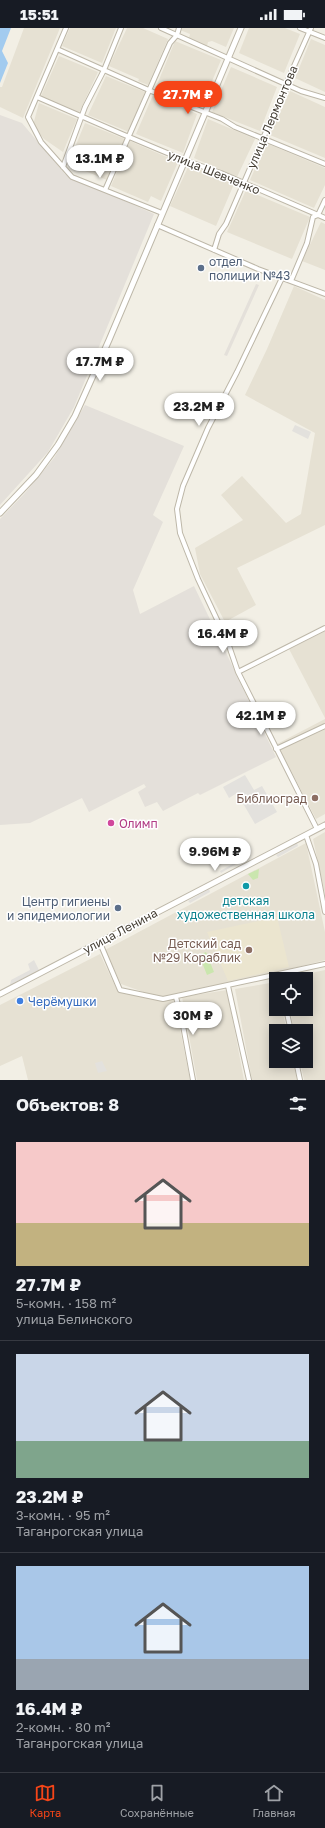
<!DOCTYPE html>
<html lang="ru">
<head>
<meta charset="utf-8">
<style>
  :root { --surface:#171b24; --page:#20242c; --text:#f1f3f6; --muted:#9ea1a6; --line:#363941; --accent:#f64518 }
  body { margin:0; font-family:"Golos Text",sans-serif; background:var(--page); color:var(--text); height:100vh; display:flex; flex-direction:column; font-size:15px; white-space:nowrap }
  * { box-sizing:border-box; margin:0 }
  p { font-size:13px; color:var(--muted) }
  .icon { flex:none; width:22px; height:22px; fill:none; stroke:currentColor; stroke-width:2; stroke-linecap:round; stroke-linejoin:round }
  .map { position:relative; height:1052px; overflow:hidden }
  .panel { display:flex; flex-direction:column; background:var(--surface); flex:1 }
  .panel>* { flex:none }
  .tools { position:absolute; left:269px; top:944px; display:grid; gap:8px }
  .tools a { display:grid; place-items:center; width:44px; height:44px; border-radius:0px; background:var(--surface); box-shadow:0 2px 10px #0003; font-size:20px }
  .price { position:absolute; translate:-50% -34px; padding:0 9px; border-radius:14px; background:#fff; color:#222; font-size:13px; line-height:26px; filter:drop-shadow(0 1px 2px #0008) }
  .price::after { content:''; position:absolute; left:50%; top:24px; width:12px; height:9px; margin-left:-6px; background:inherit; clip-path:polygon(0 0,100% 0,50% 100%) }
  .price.current { background:var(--accent); color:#fff }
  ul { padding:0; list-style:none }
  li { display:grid; align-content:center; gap:8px; height:212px; padding:0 16px }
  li+li { border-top:1px solid var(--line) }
  li span { display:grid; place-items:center; height:124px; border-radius:0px; color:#555 }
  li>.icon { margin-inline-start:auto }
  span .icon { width:72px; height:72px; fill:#fffc; stroke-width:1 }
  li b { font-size:17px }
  h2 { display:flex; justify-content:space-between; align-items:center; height:48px; padding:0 16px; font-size:17px }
  .status { display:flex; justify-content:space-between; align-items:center; height:28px; padding:0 20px; background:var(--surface); direction:ltr }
  .status svg { height:11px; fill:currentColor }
  .dock { display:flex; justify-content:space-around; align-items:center; height:56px; border-top:1px solid var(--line); background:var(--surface); font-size:11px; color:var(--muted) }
  .dock a { display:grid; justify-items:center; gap:2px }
  .dock .current { color:var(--accent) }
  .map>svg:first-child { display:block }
  .residential { fill:#e6e1d3 }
  .industrial { fill:#e4e0da }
  .education { fill:#ebe5cf }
  .green { fill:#cae6ae }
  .parking { fill:#e3e1dd }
  .water { fill:#a2cbef }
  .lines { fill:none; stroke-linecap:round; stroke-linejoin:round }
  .minor-casing { stroke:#bdb7a8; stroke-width:6 }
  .tertiary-casing { stroke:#bdb7a8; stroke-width:7 }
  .minor { stroke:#fff; stroke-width:4 }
  .tertiary { stroke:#fff; stroke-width:5 }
  .service-dot { fill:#5c6f8a; stroke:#fff; stroke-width:1.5 }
  .education-dot { fill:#8d6e63; stroke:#fff; stroke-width:1.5 }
  .hotel-dot { fill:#d1479c; stroke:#fff; stroke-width:1.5 }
  .culture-dot { fill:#0f9aa8; stroke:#fff; stroke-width:1.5 }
  .shop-dot { fill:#3f7fe0; stroke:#fff; stroke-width:1.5 }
  .labels { text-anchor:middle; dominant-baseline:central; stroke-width:3; stroke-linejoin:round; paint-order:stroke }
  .street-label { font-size:12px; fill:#453f35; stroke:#fff }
  .service-label { font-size:12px; fill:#4e5e75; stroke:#fff; text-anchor:start }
  .education-label { font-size:12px; fill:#785e54; stroke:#fff; text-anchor:end }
  .hotel-label { font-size:12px; fill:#b23c85; stroke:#fff; text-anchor:start }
  .culture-label { font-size:12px; fill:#0d838f; stroke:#fff }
  .shop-label { font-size:12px; fill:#366cbe; stroke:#fff; text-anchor:start }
</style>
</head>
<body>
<div class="status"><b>15:51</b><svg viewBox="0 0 49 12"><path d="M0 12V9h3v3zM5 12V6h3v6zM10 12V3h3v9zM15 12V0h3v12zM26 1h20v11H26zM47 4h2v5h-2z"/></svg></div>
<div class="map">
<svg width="325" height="1052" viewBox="0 0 325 1052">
  <rect width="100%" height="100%" fill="#f2efe5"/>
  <path class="residential" d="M24,0H60L23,90L0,79V59H2Z
    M70,0H116L102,35L62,18Z
    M127,0H143L168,11L148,57L138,53L139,51L109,38Z
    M181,0H234L226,19L212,13L208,14L207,18L189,10L190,6L180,2Z
    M249,0H285L300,6L284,45L239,25Z
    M311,11L325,17V64L295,50Z
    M175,13L221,32L201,79L156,59Z
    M59,28L98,44L79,85L41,68Z
    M231,39L277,59L260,103L212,84Z
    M106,48L145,64L129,104L88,87Z
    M290,63L325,79V130L270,107Z
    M153,67L197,86L183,125L136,106Z
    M39,75L77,91L63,124L44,111L33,97Z
    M208,91L255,111L237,149L194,130Z
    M85,95L125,111L107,152L68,136Z
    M130,113L178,134L161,173L151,168L148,174L111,158Z
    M266,115L325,140V157L314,180L250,152Z
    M189,137L234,156L216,198L170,178Z
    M246,162L310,189L292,231L227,204Z
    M321,194L325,196V242L302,233Z
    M294,258L325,272V497L237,540L256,577L225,594L200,546L195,520L243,492L221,467L242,448L286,495L301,486L315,405L245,367L267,321Z
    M325,603V690L289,621Z
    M325,691V786L316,791L277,716Z
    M325,804V866L313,811Z
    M306,815L325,904V932L228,957L163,971L121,956L105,922Z
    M100,926L116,960L162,972L174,970L190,1052H28L22,1028L0,1038V977Z
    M325,942V1052H304L300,1033H306V1003H294L290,981H306V951H284Z
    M276,954V981H282L287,1003H276V1033H293L297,1052H252L235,961Z
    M227,962L244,1052H197L182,969Z"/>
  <path class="industrial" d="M0,87L22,95L65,146L154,186L74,379L48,424L0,477Z
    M256,256L259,257L227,328L224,327Z
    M85,377L184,418L153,487L163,494L133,562L140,586L194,558L276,729L200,767L198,765L163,783L157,774L145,779L138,764L146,759L144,756L89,784L82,770L30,795L0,797V491L25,465L54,430Z"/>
  <path class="education" d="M277,889L289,939L228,953L207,904Z"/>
  <path class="green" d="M259,841L258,850L253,852L248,846Z
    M206,924L214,944L207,947L199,927Z"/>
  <path class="parking" d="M295,397L311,404L308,411L292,403Z
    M245,747L254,762L262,758L277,784L255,796L237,765L229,770L223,759Z
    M297,815L298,818L278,829L276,827Z
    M247,828L248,829L221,845L220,843Z
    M209,861L210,864L190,875L188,873Z
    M34,932L39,942L10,957L11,952L30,942L28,936Z
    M102,1033L107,1043L98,1045L95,1035Z"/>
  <path class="water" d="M0,0H11L2,23L8,35L0,55Z"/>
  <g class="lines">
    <defs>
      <path id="minor" d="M66,0L28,89L41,114L72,149L162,185
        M161,0L301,63L325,70
        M300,0L325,10
        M57,21L151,63L222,91L235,99L325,136
        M37,69L122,106L184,132L221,145L325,190
        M63,139L85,79L104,42L121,0
        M105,162L170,15L177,7L179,0
        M157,197L258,241L325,266
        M214,222L219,206L226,196L274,85L286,62V56L311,0
        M282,250L237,344L208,400L183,458L177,481L180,505L198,551L228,615L238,644L317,801
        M291,253L307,215L313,189L318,187L325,172
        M238,644L325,600
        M276,721L325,698
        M306,807L316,836L325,884
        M100,915L120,962L163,971L325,936
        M228,958L249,1052
        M176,969L182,992L193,1052
        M286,981L291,1003
        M296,1033L300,1052"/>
      <path id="tertiary" d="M0,485L36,447L58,417L75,388L109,312L241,0
        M0,966L325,797"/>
    </defs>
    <use href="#minor" class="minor-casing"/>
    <use href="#tertiary" class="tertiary-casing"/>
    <use href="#minor" class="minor"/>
    <use href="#tertiary" class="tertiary"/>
  </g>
  <g class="service-dot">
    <circle cx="201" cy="240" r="4"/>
    <circle cx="118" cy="880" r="4"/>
  </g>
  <g class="education-dot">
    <circle cx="315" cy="770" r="4"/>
    <circle cx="249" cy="922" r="4"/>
  </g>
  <circle class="hotel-dot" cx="111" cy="795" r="4"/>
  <circle class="culture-dot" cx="246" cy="858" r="4"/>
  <circle class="shop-dot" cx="20" cy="973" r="4"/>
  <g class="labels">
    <g class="street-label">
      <text transform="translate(272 89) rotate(-67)">улица Лермонтова</text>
      <text transform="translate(214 144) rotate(22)">улица Шевченко</text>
      <text transform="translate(120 903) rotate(-28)">улица Ленина</text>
    </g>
    <g class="service-label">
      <text x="209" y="233">отдел<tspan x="209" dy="14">полиции №43</tspan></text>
      <text x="110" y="873" text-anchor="end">Центр гигиены<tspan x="110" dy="14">и эпидемиологии</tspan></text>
    </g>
    <g class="education-label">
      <text x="307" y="770">Библиоград</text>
      <text x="241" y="915">Детский сад<tspan x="241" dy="14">№29 Кораблик</tspan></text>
    </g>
    <g class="hotel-label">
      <text x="119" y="795">Олимп</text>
    </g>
    <g class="culture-label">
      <text x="246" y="872">детская<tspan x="246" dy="14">художественная школа</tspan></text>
    </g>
    <g class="shop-label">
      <text x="28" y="973">Черёмушки</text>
    </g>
  </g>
</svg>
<div class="tools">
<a><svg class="icon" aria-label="locate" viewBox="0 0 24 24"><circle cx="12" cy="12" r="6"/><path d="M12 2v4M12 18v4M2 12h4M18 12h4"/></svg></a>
<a><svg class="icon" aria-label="layers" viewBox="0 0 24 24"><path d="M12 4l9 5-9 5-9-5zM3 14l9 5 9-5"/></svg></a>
</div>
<b class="price current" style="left:188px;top:87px">27.7M ₽</b>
<b class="price" style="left:100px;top:151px">13.1M ₽</b>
<b class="price" style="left:100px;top:354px">17.7M ₽</b>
<b class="price" style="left:199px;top:399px">23.2M ₽</b>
<b class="price" style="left:223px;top:626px">16.4M ₽</b>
<b class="price" style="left:261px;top:708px">42.1M ₽</b>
<b class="price" style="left:215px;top:844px">9.96M ₽</b>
<b class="price" style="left:193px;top:1008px">30M ₽</b>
</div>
<section class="panel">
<h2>Объектов: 8<svg class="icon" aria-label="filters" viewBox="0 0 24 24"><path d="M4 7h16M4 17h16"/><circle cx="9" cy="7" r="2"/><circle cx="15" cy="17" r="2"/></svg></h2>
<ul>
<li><span style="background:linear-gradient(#f6c9c9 65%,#c2b280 0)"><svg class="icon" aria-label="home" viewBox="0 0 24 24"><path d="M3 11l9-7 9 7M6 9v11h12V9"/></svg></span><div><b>27.7M ₽</b><p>5-комн. · 158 m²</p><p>улица Белинского</p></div></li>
<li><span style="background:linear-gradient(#c9d6e8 70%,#7fa58c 0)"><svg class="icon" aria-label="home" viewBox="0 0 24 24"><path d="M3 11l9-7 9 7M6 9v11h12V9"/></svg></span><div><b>23.2M ₽</b><p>3-комн. · 95 m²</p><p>Таганрогская улица</p></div></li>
<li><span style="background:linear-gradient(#a9c7e8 75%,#9aa5b1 0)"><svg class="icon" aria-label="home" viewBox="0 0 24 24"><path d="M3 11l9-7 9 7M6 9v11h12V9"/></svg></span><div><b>16.4M ₽</b><p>2-комн. · 80 m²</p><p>Таганрогская улица</p></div></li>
</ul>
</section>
<nav class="dock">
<a class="current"><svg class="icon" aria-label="map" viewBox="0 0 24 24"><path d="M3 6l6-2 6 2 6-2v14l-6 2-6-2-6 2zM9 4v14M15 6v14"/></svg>Карта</a>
<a><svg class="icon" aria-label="saved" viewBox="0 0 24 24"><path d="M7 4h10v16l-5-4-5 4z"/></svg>Сохранённые</a>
<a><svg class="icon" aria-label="home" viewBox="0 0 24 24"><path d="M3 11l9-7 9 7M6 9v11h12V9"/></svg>Главная</a>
</nav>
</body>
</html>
